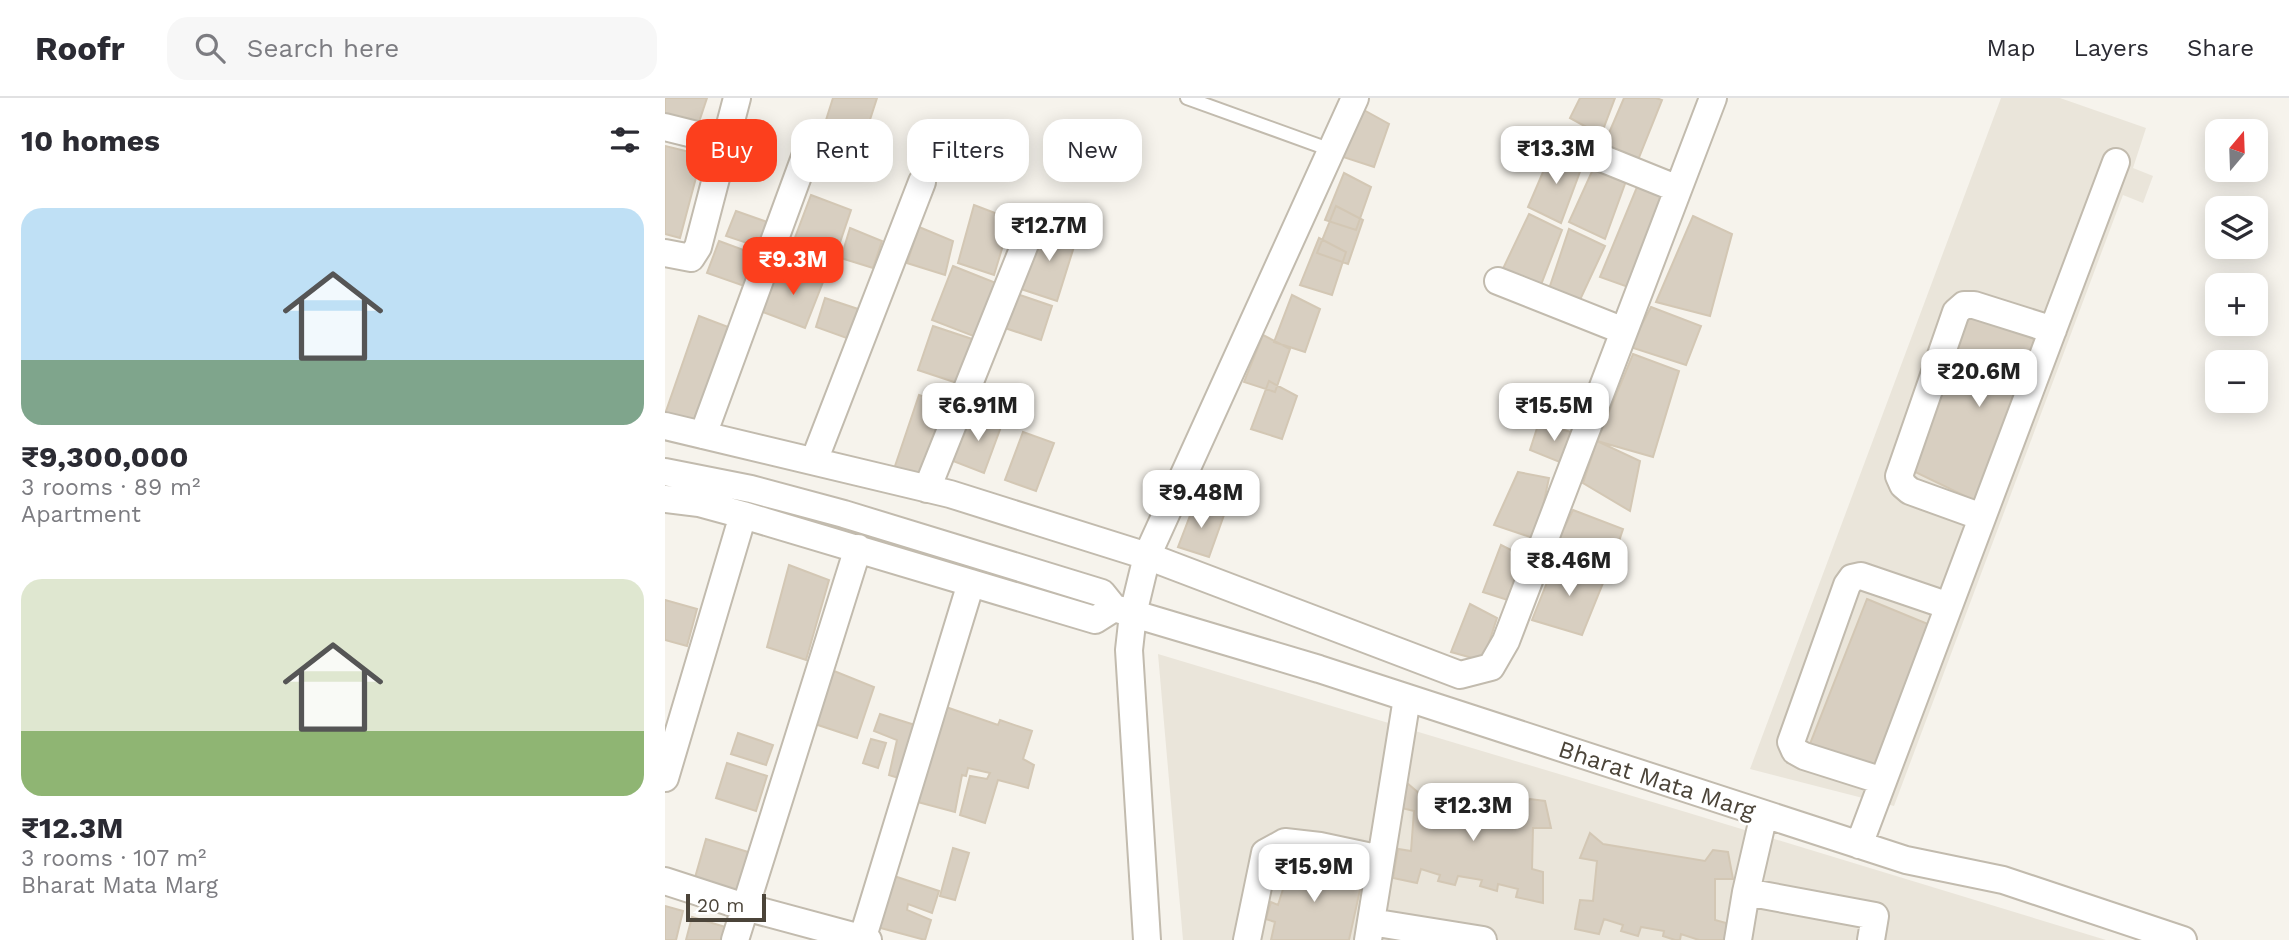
<!DOCTYPE html>
<html lang="en">
<head>
<meta charset="utf-8">
<style>
  :root { --surface:#fff; --page:#f7f7f7; --text:#2b2b33; --muted:#7c7c81; --line:#e1e1e2; --accent:#fc3f1d }
  body { margin:0; font-family:"Work Sans",sans-serif; background:var(--page); color:var(--text); height:100vh; display:flex; flex-direction:column; font-size:26px; white-space:nowrap }
  * { box-sizing:border-box; margin:0 }
  p { font-size:23px; color:var(--muted) }
  .icon { flex:none; width:38px; height:38px; fill:none; stroke:currentColor; stroke-width:2; stroke-linecap:round; stroke-linejoin:round }
  .map { position:relative; flex:1; overflow:hidden }
  .drawer { display:flex; flex-direction:column; background:var(--surface); width:665px }
  .drawer>* { flex:none }
  .hud { position:absolute; left:21px; top:21px; width:665px; height:63px; display:flex; gap:14px }
  .needle { width:46px; rotate:19deg }
  .controls { position:absolute; left:1540px; top:21px; display:grid; gap:14px }
  .controls a { display:grid; place-items:center; width:63px; height:63px; border-radius:14px; background:var(--surface); box-shadow:0 4px 18px #0003; font-size:35px }
  .scale { position:absolute; left:21px; bottom:18px; width:80px; box-sizing:border-box; padding-left:7px; border:4px solid #4b4439; border-top:0; font-size:19px; line-height:24px; white-space:nowrap; color:#4b4439; -webkit-text-stroke:5px #fff; paint-order:stroke }
  .price { position:absolute; translate:-50% -60px; padding:0 16px; border-radius:14px; background:#fff; color:#222; font-size:23px; line-height:46px; filter:drop-shadow(0 2px 4px #0008) }
  .price::after { content:''; position:absolute; left:50%; top:42px; width:21px; height:16px; margin-left:-10px; background:inherit; clip-path:polygon(0 0,100% 0,50% 100%) }
  .price.selected { background:var(--accent); color:#fff }
  ul { padding:0; list-style:none }
  li { display:grid; align-content:center; gap:14px; height:371px; padding:0 21px }
  li span { display:grid; place-items:center; height:217px; border-radius:21px; color:#555 }
  li>.icon { margin-inline-start:auto }
  span .icon { width:126px; height:126px; fill:#fffc; stroke-width:1 }
  li b { font-size:30px }
  h2 { display:flex; justify-content:space-between; align-items:center; height:84px; padding:0 21px; font-size:30px }
  .pill { padding:0 24px; border-radius:21px; background:var(--surface); box-shadow:0 4px 18px #0003; font-size:24px; line-height:63px }
  .pill.selected { background:var(--accent); color:#fff }
  header { display:flex; align-items:center; gap:42px; box-sizing:border-box; height:98px; padding:0 35px; background:var(--surface); border-bottom:2px solid var(--line) }
  header strong { font-size:33px }
  nav { display:flex; gap:38px; margin-inline-start:auto; font-size:24px }
  .search { width:490px; height:63px; background:var(--page); display:flex; align-items:center; gap:18px; box-sizing:border-box; padding:0 24px; border-radius:21px; color:var(--muted); font-size:26px }
  main { display:flex; flex:1; min-height:0 }
  .map>svg:first-child { display:block }
  .residential { fill:#eae5da }
  .building { fill:#d8cfc1; stroke:#d3c7b4; stroke-width:2 }
  .lines { fill:none; stroke-linecap:round; stroke-linejoin:round }
  .lane-casing { stroke:#c2bbae; stroke-width:16 }
  .street-casing { stroke:#c2bbae; stroke-width:30 }
  .lane { stroke:#fff; stroke-width:12 }
  .street { stroke:#fff; stroke-width:26 }
  .labels { text-anchor:middle; dominant-baseline:central; stroke-width:5; stroke-linejoin:round; paint-order:stroke }
  .street-label { font-size:24px; fill:#4b4439; stroke:#fff }
</style>
</head>
<body>
<header>
<strong>Roofr</strong>
<div class="search"><svg class="icon" aria-label="search" viewBox="0 0 24 24"><circle cx="10" cy="10" r="6"/><path d="M15 15l6 6"/></svg>Search here</div>
<nav><a>Map</a><a>Layers</a><a>Share</a></nav>
</header>
<main>
<section class="drawer">
<h2>10 homes<svg class="icon" aria-label="filters" viewBox="0 0 24 24"><path d="M4 7h16M4 17h16"/><circle cx="9" cy="7" r="2"/><circle cx="15" cy="17" r="2"/></svg></h2>
<ul>
<li><span style="background:linear-gradient(#bfe0f5 70%,#7fa58c 0)"><svg class="icon" aria-label="home" viewBox="0 0 24 24"><path d="M3 11l9-7 9 7M6 9v11h12V9"/></svg></span><div><b>₹9,300,000</b><p>3 rooms · 89 m²</p><p>Apartment</p></div></li>
<li><span style="background:linear-gradient(#dfe7d0 70%,#8fb573 0)"><svg class="icon" aria-label="home" viewBox="0 0 24 24"><path d="M3 11l9-7 9 7M6 9v11h12V9"/></svg></span><div><b>₹12.3M</b><p>3 rooms · 107 m²</p><p>Bharat Mata Marg</p></div></li>
</ul>
</section>
<div class="map">
<svg width="1624" height="842" viewBox="0 0 1624 842">
  <rect width="100%" height="100%" fill="#f6f3ec"/>
  <path class="residential" d="M1336,0H1395L1481,30L1468,70L1488,78L1478,105L1458,97L1229,708L1085,671Z
    M493,556L1024,715L1441,842H518Z"/>
  <path class="building" d="M0,0H42L33,27L0,16Z
    M168,0H212L201,34L161,22Z
    M915,0H950L936,37L905,20Z
    M959,0H991L997,2L973,62L938,49Z
    M697,11L724,26L709,69L678,59Z
    M0,48L37,57L15,140L0,136Z
    M887,53L919,63L896,125L863,109Z
    M929,69L961,83L940,141L904,124Z
    M679,75L706,89L691,132L660,122Z
    M972,89L1004,101L966,190L935,179Z
    M146,97L186,112L167,168L125,153Z
    M309,107L346,121L329,177L293,165Z
    M671,108L698,122L683,166L652,155Z
    M71,113L105,125L97,150L61,138Z
    M864,116L897,132L874,192L835,177Z
    M1028,118L1067,136L1045,218L991,204Z
    M377,128L412,139L392,203L356,191Z
    M254,129L288,143L280,177L242,165Z
    M185,130L217,143L208,170L176,160Z
    M904,131L940,148L914,204L884,191Z
    M654,140L681,154L667,197L635,187Z
    M54,143L95,158L85,190L42,175Z
    M114,168L158,184L140,230L98,214Z
    M288,168L331,185L311,239L267,222Z
    M352,196L387,208L376,242L340,230Z
    M627,197L655,211L640,254L609,244Z
    M160,200L199,213L190,243L151,229Z
    M1302,208L1382,248L1331,413L1244,371Z
    M986,209L1036,228L1021,267L965,249Z
    M34,218L66,230L35,326L0,316Z
    M268,228L310,242L295,286L253,272Z
    M598,237L625,251L610,294L579,284Z
    M968,256L1014,273L988,359L932,343Z
    M604,283L632,298L617,341L586,331Z
    M254,297L286,308L261,382L228,374Z
    M306,315L337,326L319,375L288,363Z
    M874,324L912,336L902,367L865,352Z
    M358,334L389,345L371,393L340,382Z
    M932,343L975,363L965,413L918,385Z
    M853,374L884,380L871,441L829,427Z
    M531,402L559,417L544,459L513,449Z
    M908,412L958,431L944,473L886,456Z
    M836,447L864,461L849,504L818,494Z
    M891,462L940,480L917,537L867,522Z
    M124,467L164,482L141,562L102,549Z
    M1202,501L1275,531L1231,675L1145,646Z
    M0,502L32,511L22,548L0,542Z
    M805,506L832,520L818,563L786,554Z
    M169,573L209,589L192,640L150,626Z
    M281,609L333,627L335,622L367,633L358,661L369,667L363,690L333,682L320,725L295,717L305,678L322,681L325,675L303,670L301,678L297,677L290,714L249,703Z
    M215,616L253,628L240,682L224,677L232,642L209,633Z
    M73,635L108,647L101,667L66,656Z
    M206,641L221,645L213,670L198,665Z
    M62,665L102,678L91,713L51,700Z
    M742,685L755,696L858,712L865,701L880,703L886,730H868L867,771L878,774V805L851,799L853,791L833,786L832,793L815,788L817,782L793,778L790,787L773,783L775,777L756,771L752,785L728,780L733,751L746,753L749,713L733,709Z
    M925,735L938,746L1040,763L1048,752L1063,754L1068,781H1050V822L1061,825V842H1034L1016,836L1015,842H1010L998,838L999,833L976,829L973,838L956,833L958,827L939,821L934,836L910,831L915,802L928,803L932,763L915,760Z
    M41,741L83,754L73,798L29,783Z
    M288,750L304,755L290,802L275,798Z
    M612,760L641,766L638,779L678,785L682,769L707,779L695,792L684,842H606L610,824L601,821L606,804L613,807L619,788L606,783Z
    M226,777L274,793L267,815L243,806L242,812L266,822L260,842L212,829Z
    M0,808L18,813L11,842H0Z
    M27,819L67,831L64,842H21Z"/>
  <g class="lines">
    <defs>
      <path id="lane" d="M522,0L666,52"/>
      <path id="street" d="M0,29L60,44
        M894,43L1013,91
        M0,155L26,160L33,149L72,0
        M833,183L959,233
        M0,328L285,396L482,458L795,577L826,569L841,543L1048,0
        M38,337L144,48
        M149,363L257,84
        M0,374L86,391L179,416L437,495L449,510L654,571L1241,762L1338,782L1518,842
        M262,391L366,131
        M0,401L34,405L78,417L430,522L449,510
        M1317,419L1245,393L1238,387L1234,378L1291,214L1299,207H1309L1388,232
        M0,680L78,417
        M1218,683L1139,658L1130,653L1126,644L1182,487L1187,480L1196,478L1284,508
        M1099,716L1081,794L1210,818L1206,842
        M1194,747L1451,64
        M0,783L80,809L203,842
        M706,824L818,842
        M70,842L193,450
        M197,842L306,485
        M482,842L464,552L468,516L482,458L690,0
        M582,842L600,755L620,744L655,748L716,761
        M703,842L742,600
        M1073,842L1081,794"/>
    </defs>
    <use href="#lane" class="lane-casing"/>
    <use href="#street" class="street-casing"/>
    <use href="#lane" class="lane"/>
    <use href="#street" class="street"/>
  </g>
  <g class="labels">
    <g class="street-label">
      <text transform="translate(992 682) rotate(18)">Bharat Mata Marg</text>
    </g>
  </g>
</svg>
<div class="controls">
<a><svg class="needle" viewBox="-14 -14 28 28"><path d="M0-13l5 13h-10z" fill="#e53935"/><path d="M0 13l5-13h-10z" fill="#7c7c81"/></svg></a>
<a><svg class="icon" aria-label="layers" viewBox="0 0 24 24"><path d="M12 4l9 5-9 5-9-5zM3 14l9 5 9-5"/></svg></a>
<a>+</a>
<a>−</a>
</div>
<div class="scale">20 m</div>
<b class="price" style="left:891px;top:88px">₹13.3M</b>
<b class="price" style="left:384px;top:165px">₹12.7M</b>
<b class="price selected" style="left:128px;top:199px">₹9.3M</b>
<b class="price" style="left:1314px;top:311px">₹20.6M</b>
<b class="price" style="left:313px;top:345px">₹6.91M</b>
<b class="price" style="left:889px;top:345px">₹15.5M</b>
<b class="price" style="left:536px;top:432px">₹9.48M</b>
<b class="price" style="left:904px;top:500px">₹8.46M</b>
<b class="price" style="left:808px;top:745px">₹12.3M</b>
<b class="price" style="left:649px;top:806px">₹15.9M</b>
<div class="hud">
<a class="pill selected">Buy</a>
<a class="pill">Rent</a>
<a class="pill">Filters</a>
<a class="pill">New</a>
</div>
</div>
</main>
</body>
</html>
